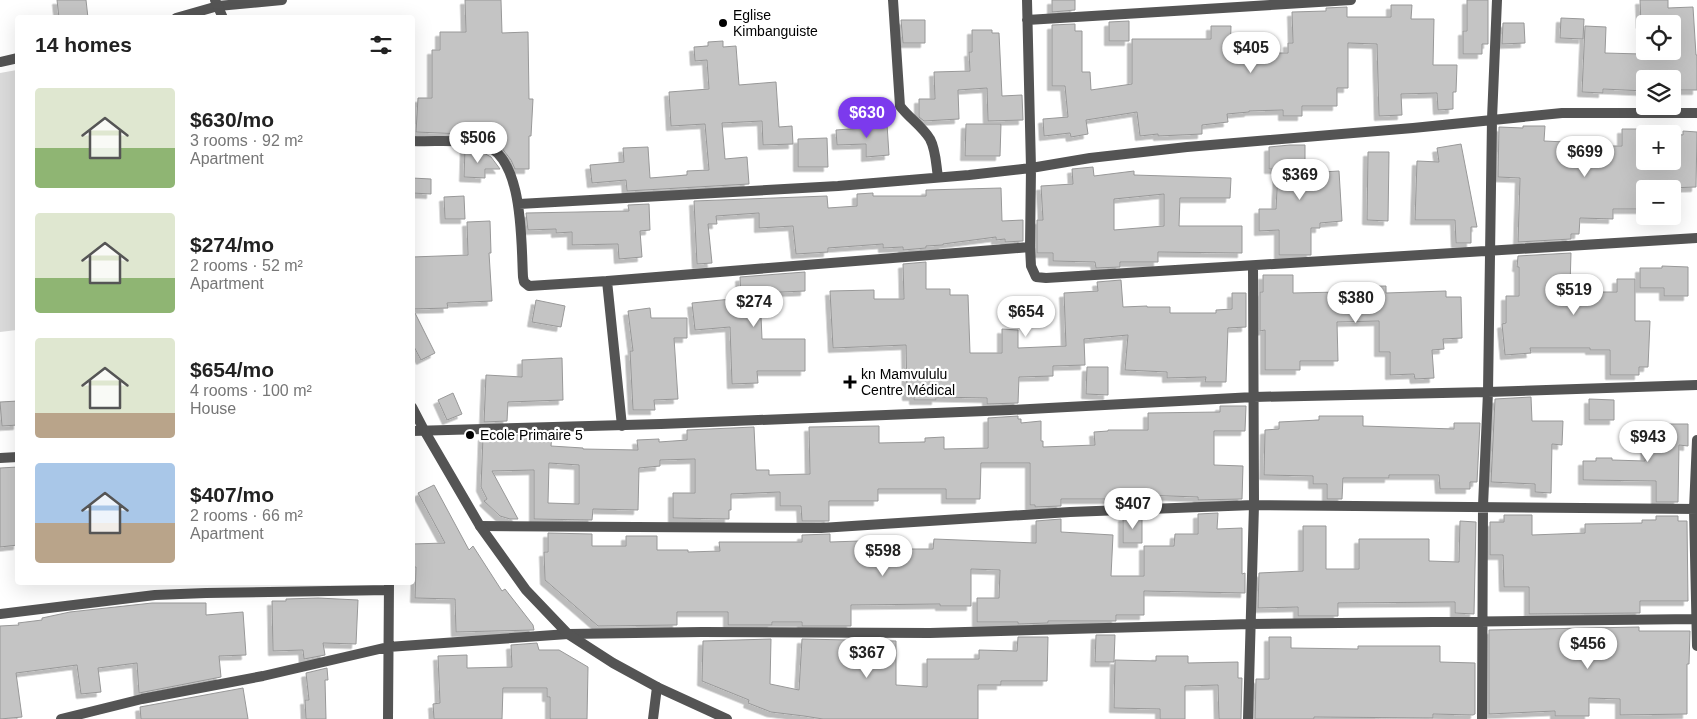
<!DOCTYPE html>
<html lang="en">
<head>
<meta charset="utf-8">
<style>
  :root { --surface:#fff; --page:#f6f6f6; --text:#222; --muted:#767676; --accent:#7c3aed }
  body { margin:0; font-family:Helvetica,sans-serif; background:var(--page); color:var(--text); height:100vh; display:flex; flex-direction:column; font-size:19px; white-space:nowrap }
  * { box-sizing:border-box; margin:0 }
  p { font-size:16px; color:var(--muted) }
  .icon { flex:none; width:28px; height:28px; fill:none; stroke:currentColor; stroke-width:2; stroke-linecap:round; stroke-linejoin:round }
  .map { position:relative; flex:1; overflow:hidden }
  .details { position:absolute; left:15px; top:15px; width:400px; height:570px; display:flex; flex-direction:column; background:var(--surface); border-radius:5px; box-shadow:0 5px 20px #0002 }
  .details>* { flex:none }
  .buttons { position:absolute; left:1636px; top:15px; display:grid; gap:10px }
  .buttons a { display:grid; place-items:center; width:45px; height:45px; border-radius:5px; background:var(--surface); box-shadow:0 5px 20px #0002; font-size:25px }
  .price { position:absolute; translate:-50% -42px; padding:0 11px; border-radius:18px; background:#fff; color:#222; font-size:16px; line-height:32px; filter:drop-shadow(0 1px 2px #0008) }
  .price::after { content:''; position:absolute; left:50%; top:30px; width:15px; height:11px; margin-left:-8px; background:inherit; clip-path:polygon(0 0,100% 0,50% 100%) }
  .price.current { background:var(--accent); color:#fff }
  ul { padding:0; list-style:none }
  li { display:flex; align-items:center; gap:15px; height:125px; padding:0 20px }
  li span { display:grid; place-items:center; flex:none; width:140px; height:100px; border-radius:5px; color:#555 }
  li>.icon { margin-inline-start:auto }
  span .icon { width:60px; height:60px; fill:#fffc; stroke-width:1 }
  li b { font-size:21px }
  h2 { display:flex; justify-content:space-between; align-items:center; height:60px; padding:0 20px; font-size:21px }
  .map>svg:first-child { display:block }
  .green { fill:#dbdbdb }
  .building { fill:#c4c4c4; stroke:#989898; fill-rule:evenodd; filter:url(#shadow) }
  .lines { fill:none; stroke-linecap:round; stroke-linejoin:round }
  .minor { stroke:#545454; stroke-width:10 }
  .tertiary { stroke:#545454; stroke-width:10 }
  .poi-dot { fill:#000; stroke:#fff; stroke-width:2 }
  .labels { text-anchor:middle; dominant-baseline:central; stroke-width:4.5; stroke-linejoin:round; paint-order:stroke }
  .poi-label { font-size:14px; fill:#000; stroke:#fff; text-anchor:start }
</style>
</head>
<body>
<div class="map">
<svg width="1697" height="719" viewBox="0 0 1697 719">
  <defs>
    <filter id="shadow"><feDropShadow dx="-4.5" dy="4.5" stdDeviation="0" flood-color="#0004"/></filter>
  </defs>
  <rect width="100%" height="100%" fill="#fff"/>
  <path class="green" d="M17,70V330L0,332V73Z"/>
  <path class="building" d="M57,0H86L88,18H59Z
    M465,0H501L502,33L528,32L529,99H533L531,136H529V169H515L511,160L501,147L484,137L463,134L416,132L418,98H432V50H440V32H466Z
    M1052,0H1075V10L1052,12Z
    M1467,0H1488V44H1482V54H1463V31H1467Z
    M1640,0H1668V8L1693,7L1696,55H1697V90H1672V79H1645V91L1603,89V93L1582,92L1585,26L1606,27L1605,53L1677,55L1675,24H1641Z
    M1391,5H1412L1411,19H1434L1433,65H1457L1456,92H1453V109L1438,110L1437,93L1401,94L1402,115L1379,116L1377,44L1348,43V88H1337V106H1302V116H1283V110L1249,111V112L1227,114L1228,122L1202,125V134L1158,136V134L1140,136L1137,112L1086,120L1088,134L1071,137L1070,133L1044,136L1043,119L1068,117L1065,86H1052V25L1075,24V31H1082V72H1090L1091,90L1132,84V39H1211V26H1231L1230,58L1277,57V53H1288V43H1293L1292,12L1326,11V8L1347,7V17H1391Z
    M1561,18L1584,19L1583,39L1560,38Z
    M901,20H925V43H903Z
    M1129,21V41H1109V22Z
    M1503,23H1524L1525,43L1502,44Z
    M972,30H992V33H999L1002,96L1022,95L1023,120L988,121L987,88L958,90L959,119L924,121L919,117V99H935L934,72L970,71L969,52H972Z
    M723,41V47L736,46L739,85L776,82L779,127L792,126L793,144L763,145L762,121L722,123L725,159L747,157L749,184L627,191L626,180L592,183L590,165L624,162L623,148L648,147L650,178L687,175V171L709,170L705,124L671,126L669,92L709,89L707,60L695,61L694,47L708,46V42Z
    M887,124L889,155L866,157V144L837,145L836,130L864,128V125Z
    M966,124H1001L1000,156H965Z
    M1523,126H1545L1544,141L1566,142V148H1605V146H1622V129H1642V161H1672V134L1683,135V131L1697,132L1696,187L1642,189L1641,209H1613V219L1580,218L1579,234H1571V239L1518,242L1520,178L1498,177L1499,127L1523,128Z
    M827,138L828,167H798V139Z
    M1461,144L1477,227H1471V243H1456L1455,220H1415L1417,161L1439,162L1437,148Z
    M1290,145H1305V173L1339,171L1342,221L1320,223V228H1311V255H1279V230L1259,231V209H1276L1278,169H1269V147Z
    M465,148L480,151L491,157L500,169H485V178L464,177Z
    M1368,152H1389L1388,221L1367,220Z
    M1093,167L1094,176L1134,171V175L1231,178L1230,198H1180L1179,226H1242V253L1158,252V262H1120V267L1096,268L1095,262L1053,261V253H1037V220H1043L1041,186L1073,184L1072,169ZM1164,194V226L1114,230V199Z
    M412,178L431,179V194L412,193Z
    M1001,188L1002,221L1023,220V241L1005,242V239L996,240V237L943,244V245L926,246V248L903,250V247L883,248V244L828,248V252L796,254L793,226L759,228V213L716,216L717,224H708L712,263L697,264L694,201L827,196L828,208L857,206V194L873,193V196H926V190Z
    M464,196L465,219H445L444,197Z
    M649,204L650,230L640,231L642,257L619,259L618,244L572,245V232L556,233V229L528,230L526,213L629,211L628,205Z
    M490,221L491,253H489L492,301L447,303L448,308L413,309L435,353L421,360L412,343V257L468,255L467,222Z
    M1571,253L1570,287H1576V292H1617V279H1635V321H1650L1648,367H1639V375H1610V350H1590V348H1530L1531,353L1505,355L1502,324L1506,323V296H1519V267H1517L1518,256Z
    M926,262V289H950V295H968L970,353H1002V329L1018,330V348L1066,346L1064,293L1098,291L1097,282L1121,280L1123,307L1147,306V307H1170V313H1216V310L1232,309V293H1246V327L1228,328L1226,382H1205L1206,377L1167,378V372L1125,370L1128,335L1084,339L1085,365L1053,366V376L1019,377L1018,403L987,404V398L936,397V400H914V396H907L906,345L833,348L830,291L874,290V299H904L903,264Z
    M1662,266L1688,267V296H1664V288H1640V268H1662Z
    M805,272V291L760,293L762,339H805V371H757L758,383L732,384L730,327L695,330L692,303L741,298L740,277Z
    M1263,275H1293V293L1340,292L1339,287L1386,286V293L1446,291V297H1461L1462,338L1443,339L1444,349L1432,350L1434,378L1415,379L1414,374L1390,375V352H1379V321L1337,322L1338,361H1300V370H1265V330L1260,331V292H1263Z
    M536,300L565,306L561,327L532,322Z
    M650,308L651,318H687V338H674L678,399L654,400L655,410H633L630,351H633L628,311Z
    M562,358L563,400L508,402L507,421L484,422L486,375L522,377V360Z
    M1087,367H1108V395L1086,394Z
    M453,393L462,414L447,420L438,400Z
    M1531,397L1532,421H1563L1562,445L1552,444L1551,493L1535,492V484L1491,482L1495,399Z
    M1589,399L1614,400V420H1589Z
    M18,401V425L2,426L0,402Z
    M1220,406H1246L1245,431H1214V465L1243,466L1242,499L1198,500V497L1141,495V502L1123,503V499H1061V506L1035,507V505H1030V463H981L980,499H946V489H878V501H829V521H802L801,506H780V492L731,494V510H729V519L673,518V493H695V459L660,460V466L639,468L638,510L593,509L592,520L534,519V470L492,471L518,519H510L500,516L484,501L487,499L481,487L483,436L552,434L551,446L583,448V449L638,450L637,440L659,439V442L687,440V430L754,427L756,470H769V475L810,474L809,427L879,426V443L925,442V438L944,437V449L988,448V418L1018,416V419H1021V423L1041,421V441H1043V447L1095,445L1094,432L1108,431V430H1148V413L1220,412ZM549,463L579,465V504L548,503Z
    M1319,416H1363V426L1454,429V423H1480L1477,482H1470V489H1440L1439,475H1389V478H1343L1342,499H1327V484H1313V476L1264,475L1265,430L1279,429V422L1319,420Z
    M1659,424H1688V446L1679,445L1678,502H1656V481L1583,480V461H1596V458H1612V460L1645,461L1646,432H1659Z
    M18,467V545L0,547V468Z
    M434,485L469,550L473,546L502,591L505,589L533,625L534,630L456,632L455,599L415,598L416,567H412V544L445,543L418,493Z
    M1218,513L1217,529L1242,528V574L1245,573V593L1144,591V615H1116V621H1048V623L1018,624V622H977V598H999L1000,570L971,569V606H940V604L851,605V626H802V622H772V625H728V612H677V625L598,626L545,580L544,552H548V533L592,534V546H626V536H657V550H688V552L720,551L719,542H802V535L830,534V542L860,541V549H933L934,539L1036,543V521L1061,519V532L1113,535L1111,576H1144V546H1174L1175,534H1198V514Z
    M1504,515H1532V535L1585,533V524L1642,523V520H1656V516H1678V521H1687L1688,601H1640V613L1529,614V587H1504L1503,555H1490V522H1504Z
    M1142,516V543H1123V517Z
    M1460,521L1476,522L1474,614L1455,613V602L1338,603V616H1298V607L1258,608L1259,573L1303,571V526H1326V569H1359V539H1429V561L1459,562Z
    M318,598L358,600L356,644L323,643L325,655L304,659L303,650L273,651L272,601H286V599Z
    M152,603H206V615L243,612L246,655L219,656L221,677L139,693L137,663L98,668L101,692L81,694L77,665L16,673L22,717L0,719V626L19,625L18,623L42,620V618L70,612Z
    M1639,627V631H1690L1689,664H1687V714L1620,715V699L1589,698V716H1555V711L1489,714V630Z
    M1096,635H1115L1114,662H1095Z
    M1018,637H1048L1047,681H1001V685H978V719H823L804,716L771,712L748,703L749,700L702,681L703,641L771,639L770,684L799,690L802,639L896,641V685L927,687V659H979V650L1017,651Z
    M1269,637H1291V648L1358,649V646H1440V662L1475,663V714L1473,715L1433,714V718L1314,717V719H1255L1256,679H1269Z
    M537,643L539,650H559L588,667L587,719H550V697H547V688H503L502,719H434L433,704L440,703L438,656L467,655V668L512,667L511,645Z
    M1156,656H1188V663L1238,662V678H1242L1241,719H1219L1218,685L1185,686V719H1160V709L1114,708L1115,660L1156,661Z
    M327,668L328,680H325L326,719H306L305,700H309L306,673Z
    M243,688L248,719H141L140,707Z"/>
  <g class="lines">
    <path class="minor" d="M893,0L900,106C909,118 922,126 930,139C936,150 936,165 938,177
      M1027,0L1031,168L1030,247
      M176,18L218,6L282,0
      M1027,20L1351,0
      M0,62L18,58
      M412,141C435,142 460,139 482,144C524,155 521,242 523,277L524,282L529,286L607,281L1030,247L1031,266L1036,277L1046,278L1697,238
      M519,204L838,186L969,175L1031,168L1090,158L1187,147L1413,128L1562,113H1697
      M607,281L622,426
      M412,431L661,424L1010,410L1254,397L1488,392L1697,385
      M1697,440L1694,509L1697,646
      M0,458L18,457
      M480,526L821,528L1070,512L1254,505L1697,509
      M0,614L155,595L206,593L389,590
      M61,719L142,699L263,676L388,647L568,634L702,632L930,633L1250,624L1697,619
      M388,719L389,582
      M653,719L657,687
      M1248,719L1254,505L1253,266
      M1482,719L1483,506L1488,392L1492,119L1497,0"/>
    <path class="tertiary" d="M215,0L223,18
      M412,407L424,430L480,526L526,590L568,634L613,663L657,687L727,719"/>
  </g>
  <g class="poi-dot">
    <circle cx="723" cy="23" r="5"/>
    <path d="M847.5 374.5h5v5h5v5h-5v5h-5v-5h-5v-5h5z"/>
    <circle cx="470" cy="435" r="5"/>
  </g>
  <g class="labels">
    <g class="poi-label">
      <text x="733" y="15">Eglise<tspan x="733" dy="16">Kimbanguiste</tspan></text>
      <text x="861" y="374">kn Mamvululu<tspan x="861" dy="16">Centre Médical</tspan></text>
      <text x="480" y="435">Ecole Primaire 5</text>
    </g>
  </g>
</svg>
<div class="buttons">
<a><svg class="icon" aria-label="locate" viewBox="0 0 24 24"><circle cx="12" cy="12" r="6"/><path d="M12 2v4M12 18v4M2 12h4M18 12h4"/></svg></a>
<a><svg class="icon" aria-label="layers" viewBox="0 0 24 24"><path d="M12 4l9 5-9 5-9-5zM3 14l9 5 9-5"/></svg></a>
<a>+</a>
<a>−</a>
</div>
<b class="price" style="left:1251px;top:74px">$405</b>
<b class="price current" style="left:867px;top:139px">$630</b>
<b class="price" style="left:478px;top:164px">$506</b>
<b class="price" style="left:1585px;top:178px">$699</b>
<b class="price" style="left:1300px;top:201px">$369</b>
<b class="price" style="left:1574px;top:316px">$519</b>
<b class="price" style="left:1356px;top:324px">$380</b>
<b class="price" style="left:754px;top:328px">$274</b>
<b class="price" style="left:1026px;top:338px">$654</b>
<b class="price" style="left:1648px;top:463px">$943</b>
<b class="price" style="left:1133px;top:530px">$407</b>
<b class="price" style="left:883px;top:577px">$598</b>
<b class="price" style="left:1588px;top:670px">$456</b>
<b class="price" style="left:867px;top:679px">$367</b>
<section class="details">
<h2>14 homes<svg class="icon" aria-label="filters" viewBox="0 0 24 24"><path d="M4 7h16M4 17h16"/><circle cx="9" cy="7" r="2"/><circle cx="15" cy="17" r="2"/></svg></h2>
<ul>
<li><span style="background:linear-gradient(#dfe7d0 60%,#8fb573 0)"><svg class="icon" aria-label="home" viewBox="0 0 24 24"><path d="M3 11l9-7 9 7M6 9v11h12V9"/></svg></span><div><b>$630/mo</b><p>3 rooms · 92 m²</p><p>Apartment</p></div></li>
<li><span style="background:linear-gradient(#dfe7d0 65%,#8fb573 0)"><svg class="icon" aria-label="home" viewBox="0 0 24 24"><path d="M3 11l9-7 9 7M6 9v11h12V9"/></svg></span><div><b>$274/mo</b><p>2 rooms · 52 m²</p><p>Apartment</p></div></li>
<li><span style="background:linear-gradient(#dfe7d0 75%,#b9a48a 0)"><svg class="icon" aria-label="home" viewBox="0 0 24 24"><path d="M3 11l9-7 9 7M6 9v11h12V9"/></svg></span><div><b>$654/mo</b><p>4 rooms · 100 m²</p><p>House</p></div></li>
<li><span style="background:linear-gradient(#a9c7e8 60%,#b9a48a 0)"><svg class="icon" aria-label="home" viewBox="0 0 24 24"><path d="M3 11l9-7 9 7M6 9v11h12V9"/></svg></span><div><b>$407/mo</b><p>2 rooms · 66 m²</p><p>Apartment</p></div></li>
</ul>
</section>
</div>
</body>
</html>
